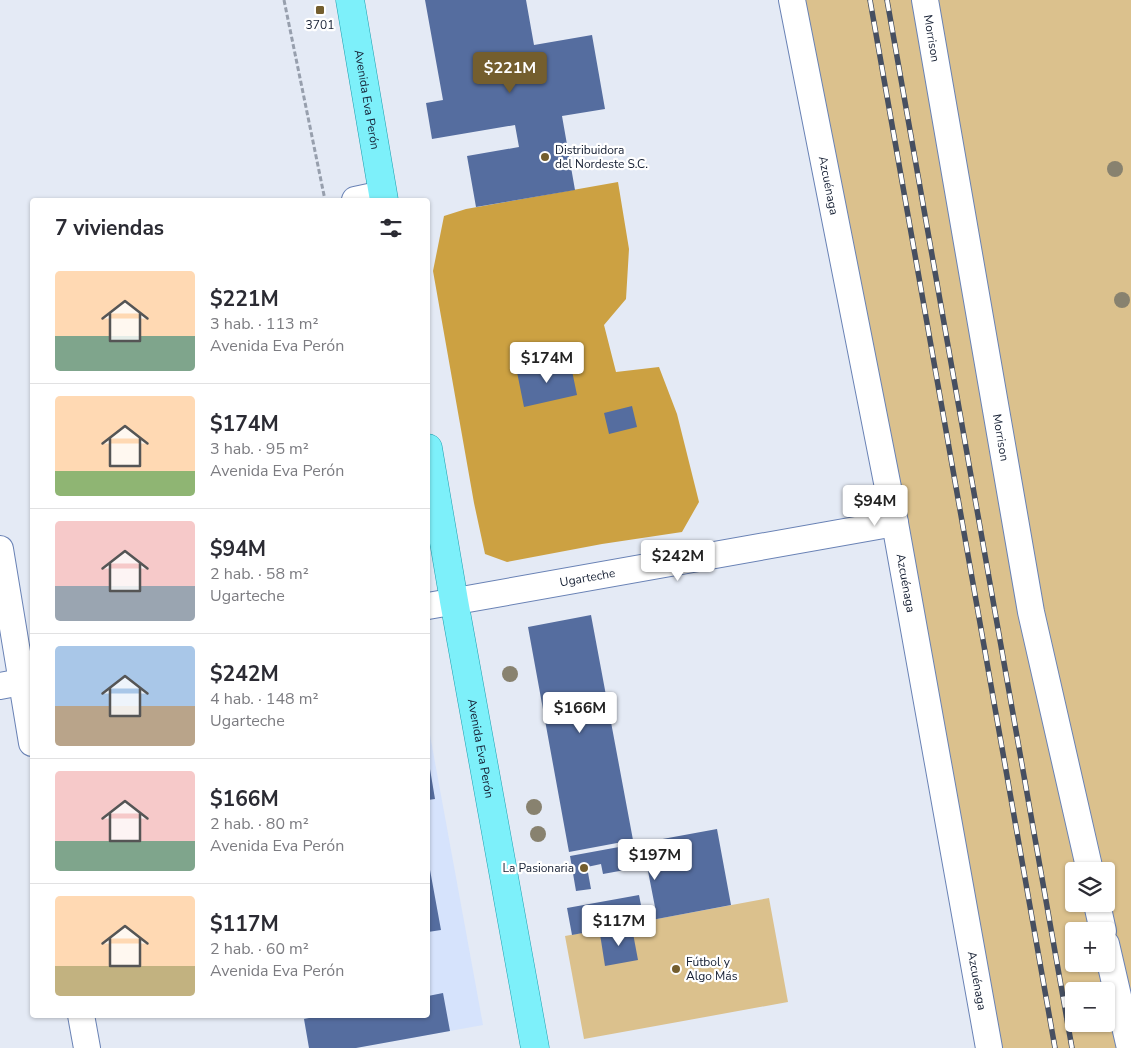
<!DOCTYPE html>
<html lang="es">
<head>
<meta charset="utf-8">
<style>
  :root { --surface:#fff; --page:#f7f7f7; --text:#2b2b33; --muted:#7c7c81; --line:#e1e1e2; --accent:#745e2e }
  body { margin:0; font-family:"Nunito Sans",sans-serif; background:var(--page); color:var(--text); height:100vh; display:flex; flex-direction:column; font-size:19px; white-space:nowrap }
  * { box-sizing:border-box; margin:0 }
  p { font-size:16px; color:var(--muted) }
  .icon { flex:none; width:28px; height:28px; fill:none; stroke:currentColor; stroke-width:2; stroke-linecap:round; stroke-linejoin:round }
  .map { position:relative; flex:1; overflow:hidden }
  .sheet { position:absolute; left:30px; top:198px; width:400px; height:820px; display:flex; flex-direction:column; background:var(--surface); border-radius:5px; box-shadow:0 1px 4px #0004 }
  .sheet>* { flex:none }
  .fabs { position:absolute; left:1065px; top:862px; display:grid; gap:10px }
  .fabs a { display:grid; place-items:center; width:50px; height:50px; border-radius:5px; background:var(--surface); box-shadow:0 1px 4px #0004; font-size:25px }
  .price { position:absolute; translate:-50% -42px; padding:0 11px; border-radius:5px; background:#fff; color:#222; font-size:16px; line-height:32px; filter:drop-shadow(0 1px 2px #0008) }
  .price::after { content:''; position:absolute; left:50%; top:30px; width:15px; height:11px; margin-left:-8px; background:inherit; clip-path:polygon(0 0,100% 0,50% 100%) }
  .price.on { background:var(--accent); color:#fff }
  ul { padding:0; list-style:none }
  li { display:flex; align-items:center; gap:15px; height:125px; padding:0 25px }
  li+li { border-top:1px solid var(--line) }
  li span { display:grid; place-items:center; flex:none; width:140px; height:100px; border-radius:5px; color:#555 }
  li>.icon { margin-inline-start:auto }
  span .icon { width:60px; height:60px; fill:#fffc; stroke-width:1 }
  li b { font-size:21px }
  h2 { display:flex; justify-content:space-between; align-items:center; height:60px; padding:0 25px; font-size:21px }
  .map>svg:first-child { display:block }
  .built { fill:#d6e3fc }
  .green { fill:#dbc18d; fill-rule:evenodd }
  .forest { fill:#cca142 }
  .building { fill:#556d9f }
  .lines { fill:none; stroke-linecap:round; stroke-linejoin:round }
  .minor-casing { stroke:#6982b5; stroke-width:28 }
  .major-casing { stroke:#20a0b1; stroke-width:29 }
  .path { stroke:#979fad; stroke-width:3; stroke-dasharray:5 2.5; stroke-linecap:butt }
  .minor { stroke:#fff; stroke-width:26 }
  .major { stroke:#7df0fa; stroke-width:28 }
  .rail-casing { stroke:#464f61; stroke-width:5.5 }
  .rail { stroke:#fff; stroke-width:4; stroke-dasharray:11; stroke-linecap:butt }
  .tree { fill:#88826f }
  .poi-dot { fill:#745e2e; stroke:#fff; stroke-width:2 }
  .labels { text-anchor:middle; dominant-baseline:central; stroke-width:4.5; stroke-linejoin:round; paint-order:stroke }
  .poi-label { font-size:12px; fill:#141e32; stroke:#fff; text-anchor:start }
  .street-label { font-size:12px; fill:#141e32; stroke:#fff }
</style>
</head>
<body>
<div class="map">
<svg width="1131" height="1048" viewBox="0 0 1131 1048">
  <rect width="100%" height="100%" fill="#e4eaf5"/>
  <path class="built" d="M428,724L483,1025L356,1048H309L303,1015H428Z"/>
  <path class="green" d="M792,0H1131V1048H989ZM1074,871H1106V904H1074ZM1074,931H1106V964H1074ZM1074,991H1106V1024H1074Z
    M769,898L788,1002L584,1039L565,936Z"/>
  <path class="forest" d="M618,182L629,249L626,299L604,325L616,372L659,367L677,414L699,502L682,532L602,544L507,562L485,554L474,503L433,271L444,216L466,209Z"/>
  <path class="building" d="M425,0H526L534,45L592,35L605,109L562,116L575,190L476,207L467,156L519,147L515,125L432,139L426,103L443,100Z
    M570,361L577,395L524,407L517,372Z
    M632,406L637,427L609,434L604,413Z
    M591,615L633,840L569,852L528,627Z
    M428,763H429L435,799L428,800Z
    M717,829L731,905L572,935L567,908L639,895L642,910L655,907L647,866L603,874L601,864L587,867L591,889L576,891L570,856Z
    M428,859L441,930L428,932Z
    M632,928L638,960L605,966L600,934Z
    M443,993L450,1031L356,1048H309L304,1019L324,1015H428V996Z"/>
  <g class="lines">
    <defs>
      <g id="minor">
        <path id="s1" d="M792,0L895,523L989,1048"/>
        <path id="s2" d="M925,0L1031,612L1090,871"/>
        <path d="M355,200L383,194"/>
        <path d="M0,549L32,743"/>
        <path id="s3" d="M428,606L895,523"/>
        <path d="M0,686L32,680"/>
        <path d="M1097,904L1103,931"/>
        <path d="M1106,944L1130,1048"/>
        <path d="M81,1015L87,1048"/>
      </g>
      <g id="major">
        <path id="s4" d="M350,0L384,200"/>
        <path id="s5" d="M428,448L454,601L535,1048"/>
      </g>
    </defs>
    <use href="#minor" class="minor-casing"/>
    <use href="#major" class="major-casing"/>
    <path class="path" d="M284,0L325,200"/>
    <use href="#minor" class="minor"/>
    <use href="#major" class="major"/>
    <defs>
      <path id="rail" d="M870,0L1055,1048
        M887,0L1072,1048"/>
    </defs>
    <use href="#rail" class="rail-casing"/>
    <use href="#rail" class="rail"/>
  </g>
  <g class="tree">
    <circle cx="1115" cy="169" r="8"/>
    <circle cx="1122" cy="300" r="8"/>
    <circle cx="510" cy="674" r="8"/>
    <circle cx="534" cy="807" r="8"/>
    <circle cx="538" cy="834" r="8"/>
  </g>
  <g class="poi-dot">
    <rect x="315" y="5" width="10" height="10" rx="2.5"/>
    <circle cx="545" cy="157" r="5"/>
    <circle cx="584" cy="868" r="5"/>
    <circle cx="676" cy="969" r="5"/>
  </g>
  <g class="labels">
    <g class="poi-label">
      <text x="320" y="25" text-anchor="middle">3701</text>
      <text x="555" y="150">Distribuidora<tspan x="555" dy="14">del Nordeste S.C.</tspan></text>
      <text x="574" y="868" text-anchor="end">La Pasionaria</text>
      <text x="686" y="962">Fútbol y<tspan x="686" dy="14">Algo Más</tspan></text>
    </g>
    <g class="street-label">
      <text stroke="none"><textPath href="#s2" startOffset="39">Morrison</textPath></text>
      <text stroke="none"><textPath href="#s4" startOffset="101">Avenida Eva Perón</textPath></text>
      <text stroke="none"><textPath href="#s1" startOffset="189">Azcuénaga</textPath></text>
      <text stroke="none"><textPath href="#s2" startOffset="444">Morrison</textPath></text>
      <text stroke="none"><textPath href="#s3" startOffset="162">Ugarteche</textPath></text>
      <text stroke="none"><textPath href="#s1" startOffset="594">Azcuénaga</textPath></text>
      <text stroke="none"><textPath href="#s5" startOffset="305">Avenida Eva Perón</textPath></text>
      <text stroke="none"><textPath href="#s1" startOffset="998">Azcuénaga</textPath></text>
    </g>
  </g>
</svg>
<div class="fabs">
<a><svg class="icon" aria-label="layers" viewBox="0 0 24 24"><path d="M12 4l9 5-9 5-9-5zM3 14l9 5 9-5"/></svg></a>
<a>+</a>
<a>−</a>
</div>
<b class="price on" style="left:510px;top:94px">$221M</b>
<b class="price" style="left:547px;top:384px">$174M</b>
<b class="price" style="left:875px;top:527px">$94M</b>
<b class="price" style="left:678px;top:582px">$242M</b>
<b class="price" style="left:580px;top:734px">$166M</b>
<b class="price" style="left:655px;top:881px">$197M</b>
<b class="price" style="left:619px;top:947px">$117M</b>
<section class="sheet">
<h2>7 viviendas<svg class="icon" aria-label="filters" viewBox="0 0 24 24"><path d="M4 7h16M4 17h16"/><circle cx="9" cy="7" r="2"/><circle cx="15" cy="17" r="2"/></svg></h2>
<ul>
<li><span style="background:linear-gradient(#ffd9b3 65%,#7fa58c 0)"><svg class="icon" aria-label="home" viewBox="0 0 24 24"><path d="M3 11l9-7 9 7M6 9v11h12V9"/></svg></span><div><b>$221M</b><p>3 hab. · 113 m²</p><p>Avenida Eva Perón</p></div></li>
<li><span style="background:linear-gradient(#ffd9b3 75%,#8fb573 0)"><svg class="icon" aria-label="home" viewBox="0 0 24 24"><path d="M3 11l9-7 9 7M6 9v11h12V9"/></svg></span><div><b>$174M</b><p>3 hab. · 95 m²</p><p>Avenida Eva Perón</p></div></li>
<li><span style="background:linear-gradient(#f6c9c9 65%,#9aa5b1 0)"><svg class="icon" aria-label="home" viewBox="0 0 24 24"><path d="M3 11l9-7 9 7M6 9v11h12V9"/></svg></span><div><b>$94M</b><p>2 hab. · 58 m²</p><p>Ugarteche</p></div></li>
<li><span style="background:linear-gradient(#a9c7e8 60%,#b9a48a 0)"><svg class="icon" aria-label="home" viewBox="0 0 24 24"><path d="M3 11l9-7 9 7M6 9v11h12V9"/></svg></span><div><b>$242M</b><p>4 hab. · 148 m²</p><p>Ugarteche</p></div></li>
<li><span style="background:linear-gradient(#f6c9c9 70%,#7fa58c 0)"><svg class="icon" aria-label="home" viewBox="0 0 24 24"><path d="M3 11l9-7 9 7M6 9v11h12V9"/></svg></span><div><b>$166M</b><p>2 hab. · 80 m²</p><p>Avenida Eva Perón</p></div></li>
<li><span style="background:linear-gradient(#ffd9b3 70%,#c2b280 0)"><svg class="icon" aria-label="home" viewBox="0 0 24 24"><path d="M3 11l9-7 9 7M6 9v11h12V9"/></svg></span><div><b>$117M</b><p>2 hab. · 60 m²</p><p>Avenida Eva Perón</p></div></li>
</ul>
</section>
</div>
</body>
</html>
